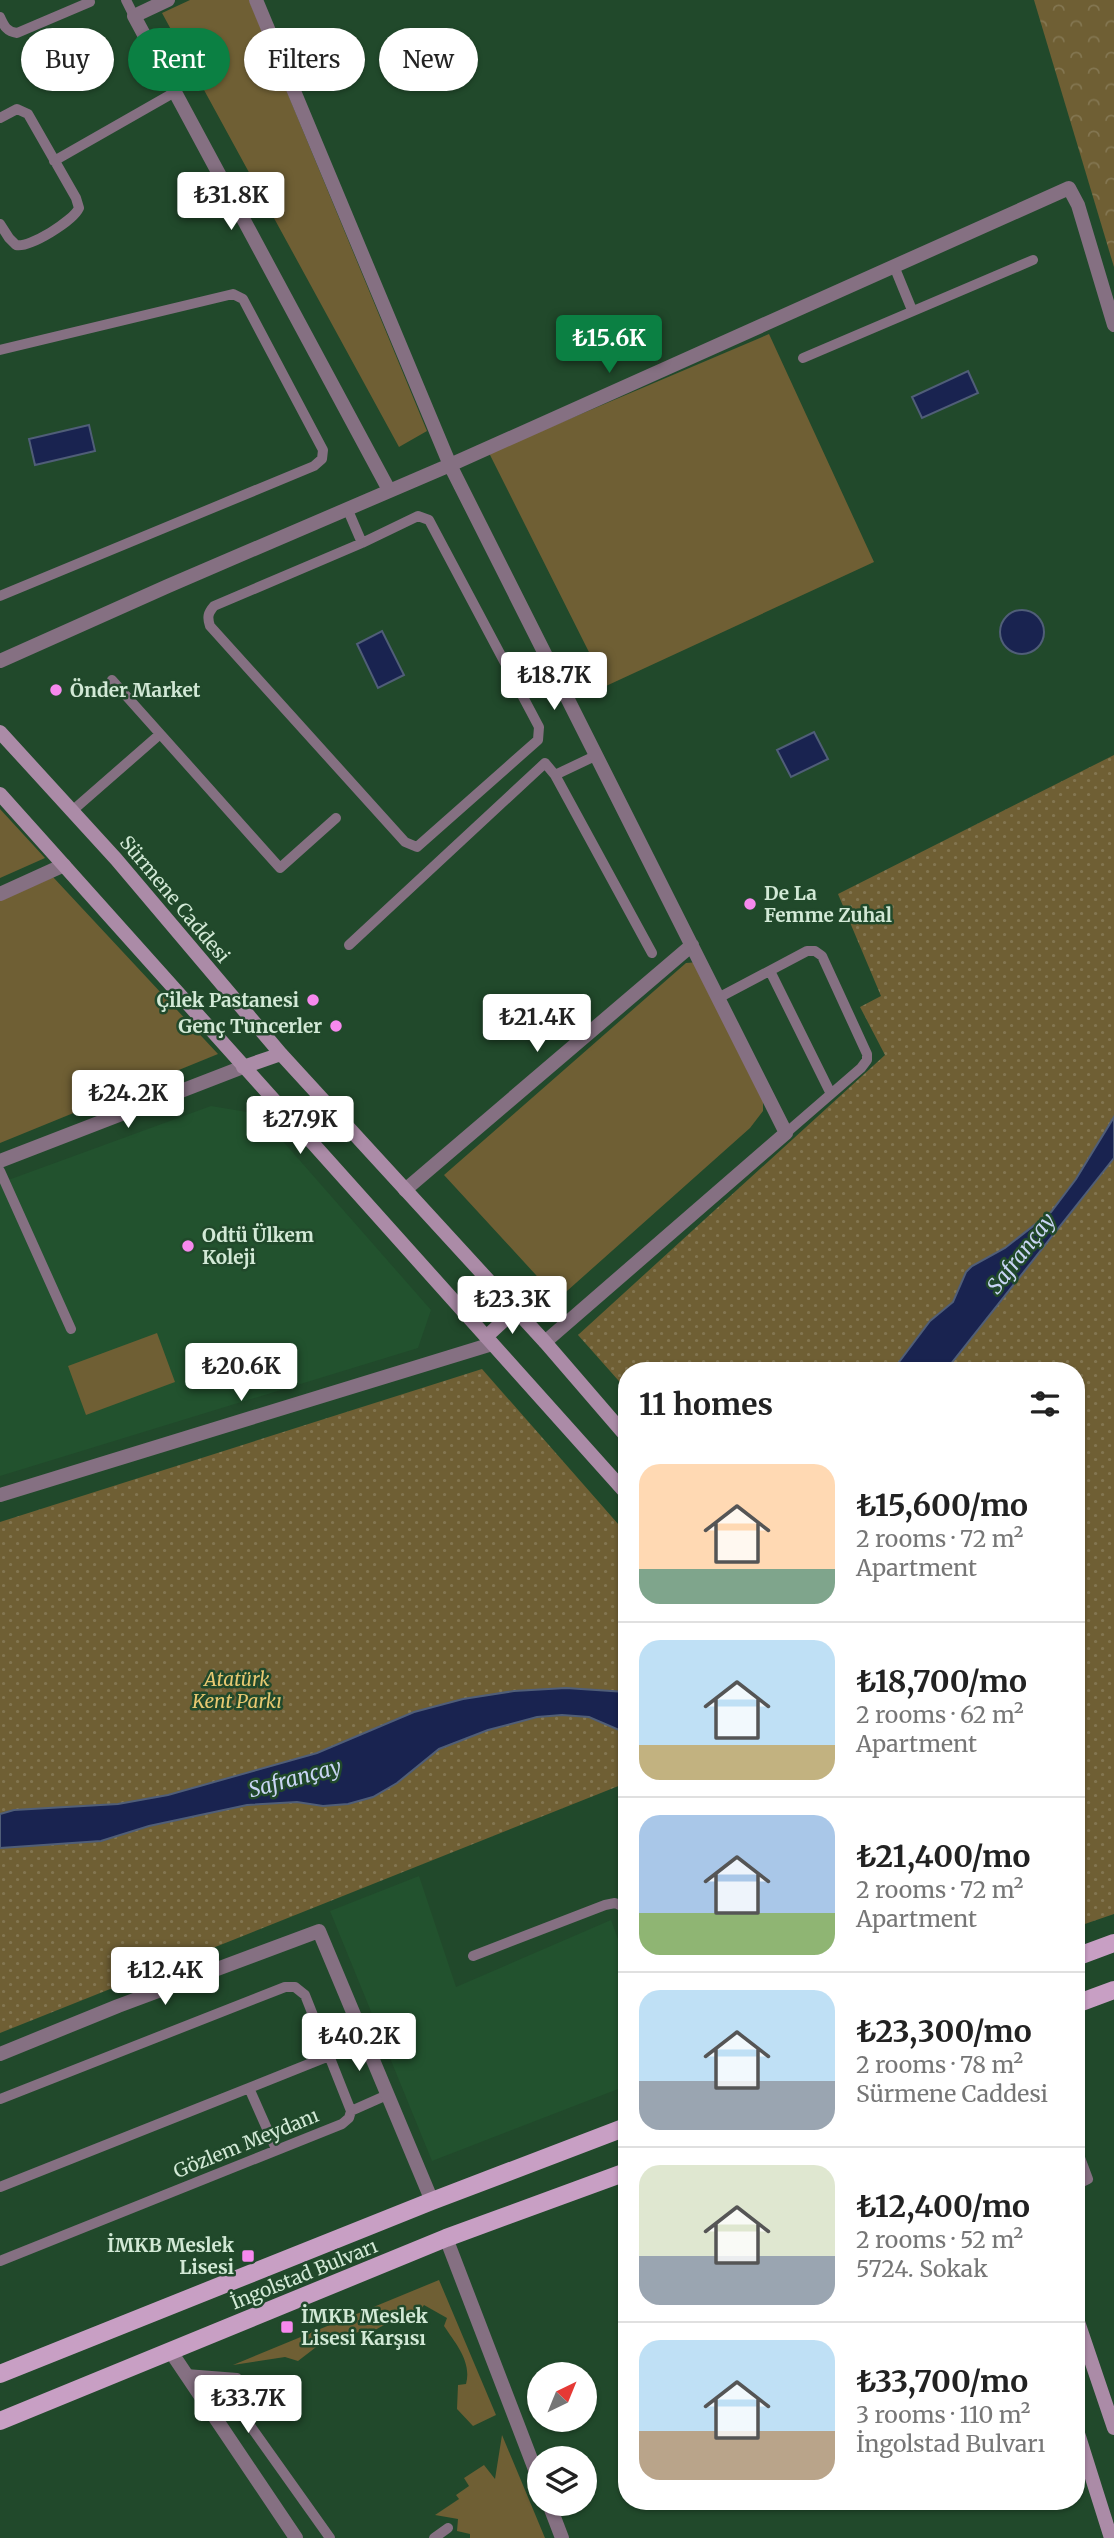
<!DOCTYPE html>
<html lang="en">
<head>
<meta charset="utf-8">
<style>
  :root { --surface:#fff; --page:#f6f6f6; --text:#222; --muted:#767676; --line:#e0e0e0; --accent:#0b8043 }
  body { margin:0; font-family:Merriweather,serif; background:var(--page); color:var(--text); height:100vh; display:flex; flex-direction:column; font-size:26px; white-space:nowrap }
  * { box-sizing:border-box; margin:0 }
  p { font-size:23px; color:var(--muted) }
  .icon { flex:none; width:38px; height:38px; fill:none; stroke:currentColor; stroke-width:2; stroke-linecap:round; stroke-linejoin:round }
  .map { position:relative; flex:1; overflow:hidden }
  .sheet { position:absolute; left:618px; top:1362px; width:467px; height:1148px; display:flex; flex-direction:column; background:var(--surface); border-radius:28px; box-shadow:0 2px 5px #0004 }
  .sheet>* { flex:none }
  .hud { position:absolute; left:21px; top:28px; width:492px; height:63px; display:flex; gap:14px }
  .needle { width:46px; rotate:43deg }
  .tools { position:absolute; left:527px; top:2362px; display:grid; gap:14px }
  .tools a { display:grid; place-items:center; width:70px; height:70px; border-radius:50%; background:var(--surface); box-shadow:0 2px 5px #0004; font-size:35px }
  .price { position:absolute; translate:-50% -60px; padding:0 16px; border-radius:7px; background:#fff; color:#222; font-size:23px; line-height:46px; filter:drop-shadow(0 2px 4px #0008) }
  .price::after { content:''; position:absolute; left:50%; top:42px; width:21px; height:16px; margin-left:-10px; background:inherit; clip-path:polygon(0 0,100% 0,50% 100%) }
  .price.on { background:var(--accent); color:#fff }
  ul { padding:0; list-style:none }
  li { display:flex; align-items:center; gap:21px; height:175px; padding:0 21px }
  li+li { border-top:2px solid var(--line) }
  li span { display:grid; place-items:center; flex:none; width:196px; height:140px; border-radius:21px; color:#555 }
  li>.icon { margin-inline-start:auto }
  span .icon { width:84px; height:84px; fill:#fffc; stroke-width:1 }
  li b { font-size:30px }
  h2 { display:flex; justify-content:space-between; align-items:center; height:84px; padding:0 21px; font-size:30px }
  .tag { padding:0 24px; border-radius:32px; background:var(--surface); box-shadow:0 2px 5px #0004; font-size:24px; line-height:63px }
  .tag.on { background:var(--accent); color:#fff }
  .map>svg:first-child { display:block }
  .built { fill:#22522e }
  .grass { fill:#6f5f34 }
  .forest { fill:url(#forest-crowns) }
  .park { fill:url(#park-dots) }
  .water { fill:#192350; stroke:#505e78; stroke-width:2 }
  .lines { fill:none; stroke-linecap:round; stroke-linejoin:round }
  .lane { stroke:#857082; stroke-width:10 }
  .street { stroke:#857082; stroke-width:14 }
  .secondary { stroke:#ab8ba7; stroke-width:14 }
  .primary { stroke:#c89fc4; stroke-width:18 }
  .poi-dot { fill:#f689ed; stroke:#21492b; stroke-width:2.5 }
  .labels { text-anchor:middle; dominant-baseline:central; stroke-width:5; stroke-linejoin:round; paint-order:stroke }
  .poi-label { font-size:19px; font-weight:bold; fill:#d2e9d6; stroke:#21492b; text-anchor:start }
  .street-label { font-size:19px; fill:#d2e9d6; stroke:#21492b }
  .park-label { font-size:19px; font-style:italic; fill:#e7c871; stroke:#21492b }
  .water-label { font-size:21px; font-style:italic; fill:#c9d5f4; stroke:#21492b }
</style>
</head>
<body>
<div class="map">
<svg width="1114" height="2538" viewBox="0 0 1114 2538">
  <defs>
    <pattern id="forest-crowns" width="20" height="18" patternUnits="userSpaceOnUse" patternTransform="scale(1.75)"><rect width="20" height="18" fill="#6f5f34"/><path d="M2 6a3 3 0 1 1 6 0M12 15a3 3 0 1 1 6 0" fill="none" stroke="#837651"/></pattern>
    <pattern id="park-dots" width="8" height="8" patternUnits="userSpaceOnUse" patternTransform="scale(1.75)"><rect width="8" height="8" fill="#6f5f34"/><path d="M2 2h.1M6 6h.1" fill="none" stroke="#837651" stroke-width="1.8" stroke-linecap="round"/></pattern>
  </defs>
  <rect width="100%" height="100%" fill="#21492b"/>
  <path class="built" d="M211,1106L259,1114L431,1310L418,1348L0,1476V1183Z
    M419,1876L456,1987L611,1920L626,1961V2086L432,2161L330,1911Z"/>
  <path class="grass" d="M190,0H249L427,431L399,447L162,13Z
    M769,334L874,562L606,686L489,453Z
    M0,809L45,858L0,878Z
    M53,877L218,1054L0,1143V901Z
    M699,962L763,1093V1111L750,1128L558,1299L444,1175L686,963Z
    M157,1333L175,1382L86,1415L68,1366Z
    M439,2280L496,2415L473,2426L457,2409L458,2385L466,2384C472,2362 456,2344 444,2326L447,2318L424,2305L416,2316L395,2319L375,2330L344,2334L324,2341L298,2361L285,2357L233,2365Z
    M502,2435L545,2538H470V2534L457,2531L458,2519L435,2515L459,2499L456,2495L469,2486L464,2478L484,2465L495,2479Z"/>
  <path class="forest" d="M1034,0H1114V267Z"/>
  <path class="park" d="M1114,755V1914L1076,1927V1370H626V1389L578,1335L885,1055L860,1007L881,996L838,894Z
    M482,1369L626,1533V1783L0,2033V1522Z"/>
  <path class="water" d="M968,371L978,393L922,418L912,397Z
    M89,425L95,451L35,465L29,439Z
    M1000 632a22 22 0 1 1 44 0a22 22 0 1 1-44 0Z
    M382,631L404,675L378,688L357,644Z
    M814,732L828,759L791,777L777,750Z
    M1114,1117V1158L946,1370H893L930,1321L953,1302L966,1272L972,1266L1005,1248L1051,1212L1076,1179Z
    M566,1688L626,1692V1733L589,1717L562,1715L537,1717L488,1730L439,1749L397,1783L373,1797L348,1804L323,1806L297,1802L247,1805L149,1826L101,1841L0,1848V1814L14,1810L118,1804L168,1795L317,1753L414,1712L463,1699L514,1691Z"/>
  <g class="lines">
    <path class="lane" d="M126,0L134,16
      M0,17C4,26 7,32 17,33L90,2
      M0,118L17,109L28,114L76,198L79,208C73,221 30,248 16,245L9,238L0,224
      M54,161L175,92
      M894,266L912,310
      M0,350L233,294L243,299L323,450L322,459L314,466L0,596
      M803,358L1033,260
      M347,508L362,543L418,516L429,520L539,727L538,740L417,847L405,842L210,626C207,617 208,613 214,606L362,543
      M112,680L280,868L336,818
      M595,756L555,775L652,953
      M72,811L159,735
      M349,945L545,763L555,775
      M770,971L831,1094
      M720,997L807,951H815L822,956L867,1054V1060L861,1068L786,1133
      M0,1171L71,1329
      M473,1956L605,1905L615,1903L626,1908
      M249,2088L329,2056
      M0,2099L285,1987H295L305,1995L351,2111L349,2118L342,2124L0,2261
      M351,2111L387,2095
      M1076,2147L1088,2179L1076,2185
      M0,2187L249,2088L276,2149
      M186,2374L237,2378L234,2403L330,2538
      M434,2538L448,2528"/>
    <path class="street" d="M168,0L134,16L389,490
      M256,0L450,465L786,1133L545,1342
      M0,661L168,586L450,465L1069,188L1078,205L1114,325
      M0,894L64,865
      M0,1161L243,1067
      M405,1190L692,945
      M0,1495L492,1344
      M0,2054L118,2006L319,1931L432,2201
      M446,2238L539,2480
      M171,2352L296,2538
      M549,2504L562,2538"/>
    <path class="secondary" d="M0,732L116,859L281,1054L545,1342L626,1436
      M0,794L626,1493
      M243,1067L281,1054
      M486,1337L515,1310
      M1076,2316L1114,2428
      M1076,2427L1111,2538"/>
    <path class="primary" d="M1076,1957L1114,1943
      M1076,2004L1114,1990
      M0,2374L432,2201L626,2127
      M0,2421L446,2238L626,2172"/>
  </g>
  <g class="poi-dot">
    <circle cx="56" cy="690" r="7"/>
    <circle cx="750" cy="904" r="7"/>
    <circle cx="313" cy="1000" r="7"/>
    <circle cx="336" cy="1026" r="7"/>
    <circle cx="188" cy="1246" r="7"/>
    <rect x="241" y="2249" width="14" height="14" rx="3.5"/>
    <rect x="280" y="2320" width="14" height="14" rx="3.5"/>
  </g>
  <g class="labels">
    <g class="poi-label">
      <text x="70" y="690">Önder Market</text>
      <text x="764" y="893">De La<tspan x="764" dy="22">Femme Zuhal</tspan></text>
      <text x="299" y="1000" text-anchor="end">Çilek Pastanesi</text>
      <text x="322" y="1026" text-anchor="end">Genç Tuncerler</text>
      <text x="202" y="1235">Odtü Ülkem<tspan x="202" dy="22">Koleji</tspan></text>
      <text x="234" y="2245" text-anchor="end">İMKB Meslek<tspan x="234" dy="22">Lisesi</tspan></text>
      <text x="301" y="2316">İMKB Meslek<tspan x="301" dy="22">Lisesi Karşısı</tspan></text>
    </g>
    <g class="street-label">
      <text transform="translate(175 899) rotate(50)">Sürmene Caddesi</text>
      <text transform="translate(246 2143) rotate(-22)">Gözlem Meydanı</text>
      <text transform="translate(304 2274) rotate(-22)">İngolstad Bulvarı</text>
    </g>
    <g class="park-label">
      <text x="237" y="1679">Atatürk<tspan x="237" dy="22">Kent Parkı</tspan></text>
    </g>
    <g class="water-label">
      <text transform="translate(1021 1253) rotate(-52)">Safrançay</text>
      <text transform="translate(295 1778) rotate(-15)">Safrançay</text>
    </g>
  </g>
</svg>
<div class="tools">
<a><svg class="needle" viewBox="-14 -14 28 28"><path d="M0-13l5 13h-10z" fill="#e53935"/><path d="M0 13l5-13h-10z" fill="#767676"/></svg></a>
<a><svg class="icon" aria-label="layers" viewBox="0 0 24 24"><path d="M12 4l9 5-9 5-9-5zM3 14l9 5 9-5"/></svg></a>
</div>
<b class="price" style="left:231px;top:232px">₺31.8K</b>
<b class="price on" style="left:609px;top:375px">₺15.6K</b>
<b class="price" style="left:554px;top:712px">₺18.7K</b>
<b class="price" style="left:537px;top:1054px">₺21.4K</b>
<b class="price" style="left:128px;top:1130px">₺24.2K</b>
<b class="price" style="left:300px;top:1156px">₺27.9K</b>
<b class="price" style="left:512px;top:1336px">₺23.3K</b>
<b class="price" style="left:241px;top:1403px">₺20.6K</b>
<b class="price" style="left:165px;top:2007px">₺12.4K</b>
<b class="price" style="left:359px;top:2073px">₺40.2K</b>
<b class="price" style="left:248px;top:2435px">₺33.7K</b>
<div class="hud">
<a class="tag">Buy</a>
<a class="tag on">Rent</a>
<a class="tag">Filters</a>
<a class="tag">New</a>
</div>
<section class="sheet">
<h2>11 homes<svg class="icon" aria-label="filters" viewBox="0 0 24 24"><path d="M4 7h16M4 17h16"/><circle cx="9" cy="7" r="2"/><circle cx="15" cy="17" r="2"/></svg></h2>
<ul>
<li><span style="background:linear-gradient(#ffd9b3 75%,#7fa58c 0)"><svg class="icon" aria-label="home" viewBox="0 0 24 24"><path d="M3 11l9-7 9 7M6 9v11h12V9"/></svg></span><div><b>₺15,600/mo</b><p>2 rooms · 72 m²</p><p>Apartment</p></div></li>
<li><span style="background:linear-gradient(#bfe0f5 75%,#c2b280 0)"><svg class="icon" aria-label="home" viewBox="0 0 24 24"><path d="M3 11l9-7 9 7M6 9v11h12V9"/></svg></span><div><b>₺18,700/mo</b><p>2 rooms · 62 m²</p><p>Apartment</p></div></li>
<li><span style="background:linear-gradient(#a9c7e8 70%,#8fb573 0)"><svg class="icon" aria-label="home" viewBox="0 0 24 24"><path d="M3 11l9-7 9 7M6 9v11h12V9"/></svg></span><div><b>₺21,400/mo</b><p>2 rooms · 72 m²</p><p>Apartment</p></div></li>
<li><span style="background:linear-gradient(#bfe0f5 65%,#9aa5b1 0)"><svg class="icon" aria-label="home" viewBox="0 0 24 24"><path d="M3 11l9-7 9 7M6 9v11h12V9"/></svg></span><div><b>₺23,300/mo</b><p>2 rooms · 78 m²</p><p>Sürmene Caddesi</p></div></li>
<li><span style="background:linear-gradient(#dfe7d0 65%,#9aa5b1 0)"><svg class="icon" aria-label="home" viewBox="0 0 24 24"><path d="M3 11l9-7 9 7M6 9v11h12V9"/></svg></span><div><b>₺12,400/mo</b><p>2 rooms · 52 m²</p><p>5724. Sokak</p></div></li>
<li><span style="background:linear-gradient(#bfe0f5 65%,#b9a48a 0)"><svg class="icon" aria-label="home" viewBox="0 0 24 24"><path d="M3 11l9-7 9 7M6 9v11h12V9"/></svg></span><div><b>₺33,700/mo</b><p>3 rooms · 110 m²</p><p>İngolstad Bulvarı</p></div></li>
</ul>
</section>
</div>
</body>
</html>
